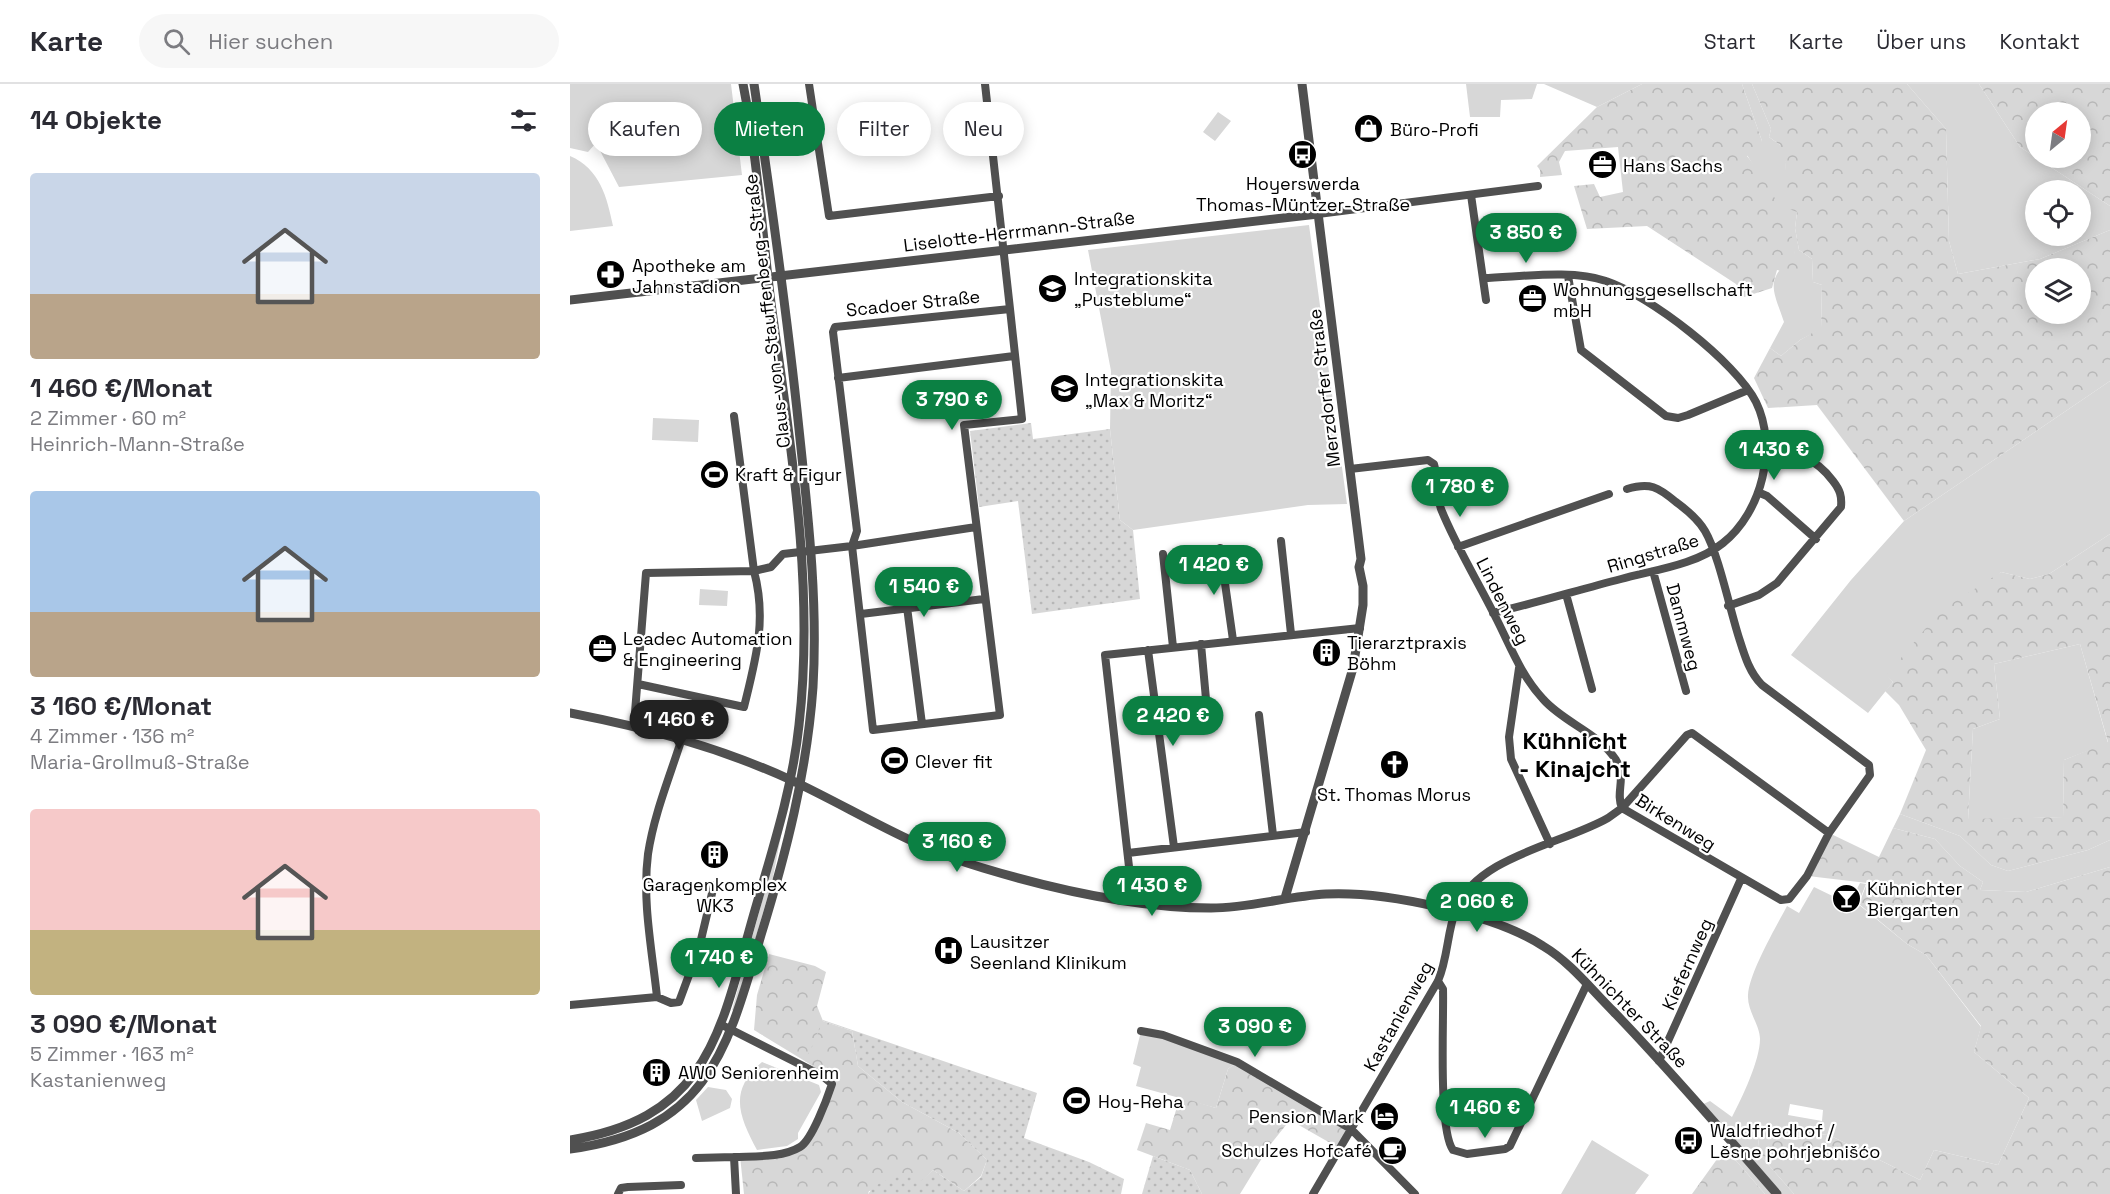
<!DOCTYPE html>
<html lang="de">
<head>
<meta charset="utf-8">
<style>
  :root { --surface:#fff; --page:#f7f7f7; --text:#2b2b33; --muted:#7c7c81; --line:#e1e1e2; --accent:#0b8043 }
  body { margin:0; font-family:"Space Grotesk",sans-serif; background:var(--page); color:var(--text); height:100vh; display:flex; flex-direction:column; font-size:22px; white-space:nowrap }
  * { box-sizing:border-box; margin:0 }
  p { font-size:20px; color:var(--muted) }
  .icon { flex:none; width:33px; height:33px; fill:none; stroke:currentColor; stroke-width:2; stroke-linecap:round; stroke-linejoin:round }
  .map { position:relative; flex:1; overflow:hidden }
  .details { display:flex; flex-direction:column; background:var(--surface); width:570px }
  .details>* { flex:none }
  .guide { position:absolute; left:18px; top:18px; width:570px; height:54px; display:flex; gap:12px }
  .needle { width:39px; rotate:29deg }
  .controls { position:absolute; left:1455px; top:18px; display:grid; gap:12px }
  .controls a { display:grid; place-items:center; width:66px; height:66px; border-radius:50%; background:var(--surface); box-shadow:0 3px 15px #0003; font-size:30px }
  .price { position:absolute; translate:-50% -51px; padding:0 14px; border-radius:21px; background:var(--accent); color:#fff; font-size:20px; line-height:39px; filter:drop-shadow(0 2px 3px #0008) }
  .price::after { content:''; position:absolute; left:50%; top:36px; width:18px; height:14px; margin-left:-9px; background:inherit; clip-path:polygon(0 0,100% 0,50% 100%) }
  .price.selected { background:#222; color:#fff }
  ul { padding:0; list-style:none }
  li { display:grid; align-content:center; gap:12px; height:318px; padding:0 30px }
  li span { display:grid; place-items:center; height:186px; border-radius:6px; color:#555 }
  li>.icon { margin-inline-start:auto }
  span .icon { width:108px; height:108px; fill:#fffc; stroke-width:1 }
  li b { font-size:26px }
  h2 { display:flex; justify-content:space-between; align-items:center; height:72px; padding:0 30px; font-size:26px }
  .tag { padding:0 21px; border-radius:27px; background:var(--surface); box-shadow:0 3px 15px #0003; font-size:21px; line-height:54px }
  .tag.selected { background:var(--accent); color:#fff }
  header { display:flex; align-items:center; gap:36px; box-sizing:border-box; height:84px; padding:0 30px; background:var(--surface); border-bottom:2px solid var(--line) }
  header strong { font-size:28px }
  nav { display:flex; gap:33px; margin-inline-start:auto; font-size:21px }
  .search { width:420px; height:54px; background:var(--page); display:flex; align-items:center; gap:15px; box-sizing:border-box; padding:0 21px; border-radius:33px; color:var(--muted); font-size:22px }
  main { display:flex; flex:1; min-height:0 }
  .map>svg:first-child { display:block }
  .green { fill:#d7d7d7; fill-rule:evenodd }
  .forest { fill:url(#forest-crowns); fill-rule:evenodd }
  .park { fill:url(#park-dots) }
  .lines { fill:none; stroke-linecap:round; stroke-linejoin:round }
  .minor { stroke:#505050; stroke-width:8 }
  .tertiary { stroke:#505050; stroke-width:9 }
  .labels { text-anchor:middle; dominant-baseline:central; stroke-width:4.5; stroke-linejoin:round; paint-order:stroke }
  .poi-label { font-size:18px; fill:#000; stroke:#fff; text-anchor:start }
  .street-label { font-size:18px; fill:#000; stroke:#fff }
  .district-label { font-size:24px; font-weight:bold; fill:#000; stroke:#fff }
</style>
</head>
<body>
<header>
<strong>Karte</strong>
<div class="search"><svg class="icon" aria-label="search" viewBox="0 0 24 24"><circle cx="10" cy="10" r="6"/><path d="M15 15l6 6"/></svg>Hier suchen</div>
<nav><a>Start</a><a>Karte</a><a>Über uns</a><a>Kontakt</a></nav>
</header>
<main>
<section class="details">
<h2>14 Objekte<svg class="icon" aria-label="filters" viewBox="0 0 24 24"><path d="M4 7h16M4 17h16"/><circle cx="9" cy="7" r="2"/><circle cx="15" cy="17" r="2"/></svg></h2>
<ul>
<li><span style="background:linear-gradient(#c9d6e8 65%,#b9a48a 0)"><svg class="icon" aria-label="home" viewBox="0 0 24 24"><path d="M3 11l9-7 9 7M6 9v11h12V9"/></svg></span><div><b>1 460 €/Monat</b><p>2 Zimmer · 60 m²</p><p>Heinrich-Mann-Straße</p></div></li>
<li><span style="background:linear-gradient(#a9c7e8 65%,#b9a48a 0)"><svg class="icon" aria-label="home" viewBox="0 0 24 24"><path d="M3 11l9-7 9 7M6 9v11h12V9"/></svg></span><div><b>3 160 €/Monat</b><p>4 Zimmer · 136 m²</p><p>Maria-Grollmuß-Straße</p></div></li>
<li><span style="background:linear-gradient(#f6c9c9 65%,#c2b280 0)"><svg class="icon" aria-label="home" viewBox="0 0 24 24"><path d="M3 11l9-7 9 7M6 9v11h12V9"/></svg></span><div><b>3 090 €/Monat</b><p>5 Zimmer · 163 m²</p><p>Kastanienweg</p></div></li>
</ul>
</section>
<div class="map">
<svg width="1540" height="1110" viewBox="0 0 1540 1110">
  <defs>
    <pattern id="forest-crowns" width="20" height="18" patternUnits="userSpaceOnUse" patternTransform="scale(1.5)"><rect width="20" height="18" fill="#d7d7d7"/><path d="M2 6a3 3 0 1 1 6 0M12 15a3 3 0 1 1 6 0" fill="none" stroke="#b7b7b7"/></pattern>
    <pattern id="park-dots" width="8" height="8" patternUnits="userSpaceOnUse" patternTransform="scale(1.5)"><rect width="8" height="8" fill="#d7d7d7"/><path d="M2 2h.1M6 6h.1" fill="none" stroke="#b7b7b7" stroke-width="1.8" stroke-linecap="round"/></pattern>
  </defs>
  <rect width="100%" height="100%" fill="#fff"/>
  <path class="green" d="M0,0H161L172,91L49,103L26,59L18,68L0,64Z
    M896,0H967L962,15L931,16L930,33H900Z
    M974,0H1072L1027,23Z
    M1172,0H1182L1201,45L1199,53L1210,61L1216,78L1215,100L1227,128L1225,144L1229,166L1242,175L1243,198L1252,201L1251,245L1230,256L1211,272L1200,264L1214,238C1202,203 1195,197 1225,170L1207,120L1177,71L1192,57Z
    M1337,0H1409L1450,63L1540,122V146L1470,175L1388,190L1379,157L1376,45ZM1466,106H1510V152H1466Z
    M648,28L661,37L645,57L633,48Z
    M0,72C30,85 37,113 43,142L0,147Z
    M739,141L777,420L738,421L563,446L550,436L540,345L541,287L518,166Z
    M1540,297V450L1479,490L1460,495L1431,488L1317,592L1323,598L1298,629L1221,571L1281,496L1334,437Z
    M83,334L129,336L128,358L82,356Z
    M130,505L158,507L157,522L129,521Z
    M1510,560L1538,659L1494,676L1493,733L1398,736L1403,645L1430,635L1424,580Z
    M1330,730L1390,752L1421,781L1438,787L1518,766L1540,756V783L1456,808L1410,806L1413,798L1390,782L1365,755L1323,744Z
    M213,742L202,798L164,927L162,926Z
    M1290,799L1296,800L1288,820L1337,860L1356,871L1411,943L1404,968L1459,1014L1428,1081L1364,1066L1350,1096L1257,1050L1224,1055L1187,1046L1190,1071L1224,1110H1195L1155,1064L1160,1057L1129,1022L1140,1017L1162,1033C1172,1014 1190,976 1190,955C1190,941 1177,927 1178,911C1179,889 1206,843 1217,822L1229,829L1244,803L1279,820ZM1220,1020L1253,1026L1252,1037L1218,1031Z
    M571,947L667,978L658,985L646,1024L566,1002L571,983L563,980Z
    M192,978L249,1001L251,1008L228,1049V1055L217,1062L187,1066C169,1032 158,1007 192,978Z
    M138,1003L156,1006L162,1015L160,1024L132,1037L126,1016Z
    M1022,1056L1079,1091L1065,1110H991Z"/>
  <path class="forest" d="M1072,0H1172L1192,57L1190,66L1177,72C1194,92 1225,144 1225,170L1232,174L1233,193L1207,186L1202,204L1174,213L1166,200L1077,142L1017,145L1004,102L1024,100L1030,113L1053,108L1048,63L995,67L989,78L992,91L970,93V86L967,82L1027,23Z
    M1182,0H1337L1376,45L1379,157L1388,190L1470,175L1540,146V297L1334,437L1247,321L1198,324L1184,294L1200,264L1211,272L1230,256L1251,244L1252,201L1243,198L1242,175L1229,166L1225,144L1227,128L1219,125L1212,110L1216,78L1206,72L1210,61L1199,53L1201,45ZM1466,184H1510V230H1466Z
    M1409,0H1540V122L1467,74H1510V28H1466L1465,73L1450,63Z
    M1540,450V756L1518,766L1438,787L1421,781L1390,752L1330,730L1356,666L1329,621L1315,607L1323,598L1316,592L1370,527L1431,488L1460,495L1479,490ZM1510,560L1538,658L1494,676L1493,733L1398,735L1403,645L1430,635L1424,580Z
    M1323,744L1365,755L1390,782L1413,798L1410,806L1456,808L1540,783V1110H1224L1190,1071L1187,1046L1224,1056L1257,1050L1350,1096L1364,1066L1428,1081L1459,1014L1404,968L1411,942L1356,871L1337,860L1289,820L1297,799L1238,792L1259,749L1309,773Z
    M199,870L245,882L256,888L247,922L253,937L282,947L288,982L332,1018L389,1049L417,1076L411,1092L394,1107L363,1086L351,1098L299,1107L298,1110H174L170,1072L192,1071L230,1063L266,996L184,946L187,911Z
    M667,978L780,1045L769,1064L720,1036L700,1061L670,1110H632L620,1086L567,1066L576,1039L600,1046L610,1013L646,1024L658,985Z
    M1155,1064L1195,1110H1122Z"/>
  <path class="park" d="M461,339L463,355L540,345L550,436L563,446L570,515L462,530L448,417L409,423L400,347Z
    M253,936L467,1009L454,1054L519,1078L554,1095L551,1110H298C309,1095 335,1087 351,1097L363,1086L394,1107L411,1093L417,1076L389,1049L332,1018L288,982L282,947L253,937L236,977L266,996C259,1009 240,1057 230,1063C220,1070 204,1070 192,1071L171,1072H170L174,1110L170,1072C188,1072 215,1073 231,1063C241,1055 259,1010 266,996L235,977Z
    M583,1072L620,1086L632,1110H572Z"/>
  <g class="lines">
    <path class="minor" d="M239,0L259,132L429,112
      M901,111L916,216
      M748,130L968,102
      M998,192L1011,266L1096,332L1108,334L1118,331L1178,306
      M913,194C950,193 1002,185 1036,197C1079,211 1166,278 1186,318C1208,363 1192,428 1153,459C1126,481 1084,486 1051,495C1008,506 966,519 923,529
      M268,294L444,272
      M780,385L858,376L864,380C868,394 866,411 871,425C886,462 907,496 925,532C940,561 950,590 973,615C994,639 1028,648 1046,676C1057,694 1045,708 1052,724
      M1190,409L1197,412L1246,455
      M406,443L282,462L303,646L430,631L394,341L452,335L440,225
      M711,457L721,550
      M888,463L1039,410
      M650,464L663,556
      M593,470L603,563
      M1083,487L1116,607
      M996,510L1022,605
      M1158,522L1189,511L1207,499L1271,423C1272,412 1270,406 1263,397C1242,369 1227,372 1195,372
      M337,523L352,640
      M291,530L414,515
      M631,560L638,637
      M578,566L604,763
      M949,584L939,653L941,675L980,760
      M68,600L174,623C186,574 197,536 184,487L201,483L213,470L282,462L287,447L263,248L265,243L440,225L415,0
      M689,631L703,751
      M64,641L76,489L184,487L164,332
      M1052,724L1211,816L1219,815L1237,792L1259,749
      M558,769L736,748
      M563,818L535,571L790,544
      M868,897L873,905C874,935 868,1046 883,1066L897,1070L935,1065L940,1062L1017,900
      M87,913C82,866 72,817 78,770C84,730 100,692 112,654
      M0,921L87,913L101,919L109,918L129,864L144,801
      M152,941L251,991L262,1000C257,1015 242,1056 230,1063C212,1074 183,1072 164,1073L166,1110
      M571,947L593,951L667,978L781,1045L845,1110
      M1089,977L1171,795
      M126,1074L164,1073
      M48,1110L51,1104L58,1103L111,1101
      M743,1110L868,897C878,874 877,848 886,825C907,772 993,760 1038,734L1052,724L1117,651L1122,649L1259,749L1300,691L1299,681L1192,601C1180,589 1175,573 1170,557C1160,527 1149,471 1135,447C1128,435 1117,426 1106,418C1088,403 1080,398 1057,405"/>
    <path class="tertiary" d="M0,216L748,130
      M0,629C77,644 149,663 221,696C287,727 341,763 413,784C486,806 565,824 641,824C680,824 718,812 756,810C815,807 924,830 973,862C1000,878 1021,905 1043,927C1100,986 1153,1048 1207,1110
      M715,814L783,584L793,521V502L789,483L791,475L732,0
      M0,1056C138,1034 150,949 183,833C201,770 222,707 229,641C245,501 220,358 201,219C192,146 187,72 173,0
      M0,1065C138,1046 157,967 191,851C216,770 237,688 243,603C248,516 238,431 229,345C217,229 201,115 184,0"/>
  </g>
  <defs>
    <symbol id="shop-disc" viewBox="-11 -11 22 22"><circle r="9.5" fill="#000" stroke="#fff"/><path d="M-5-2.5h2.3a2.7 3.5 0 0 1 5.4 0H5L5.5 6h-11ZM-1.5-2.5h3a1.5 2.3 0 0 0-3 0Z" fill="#fff"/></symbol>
    <symbol id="bus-disc" viewBox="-11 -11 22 22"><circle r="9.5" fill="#000" stroke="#fff"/><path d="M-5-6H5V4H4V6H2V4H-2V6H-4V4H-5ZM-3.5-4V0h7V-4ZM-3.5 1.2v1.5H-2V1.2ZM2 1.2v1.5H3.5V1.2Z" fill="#fff"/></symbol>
    <symbol id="office-disc" viewBox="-11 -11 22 22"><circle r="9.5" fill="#000" stroke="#fff"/><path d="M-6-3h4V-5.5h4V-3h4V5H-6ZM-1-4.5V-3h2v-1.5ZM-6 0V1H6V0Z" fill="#fff"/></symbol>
    <symbol id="pharmacy-disc" viewBox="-11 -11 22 22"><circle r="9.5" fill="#000" stroke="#fff"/><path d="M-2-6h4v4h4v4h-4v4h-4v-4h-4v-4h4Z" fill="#fff"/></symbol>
    <symbol id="school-disc" viewBox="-11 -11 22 22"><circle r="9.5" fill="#000" stroke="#fff"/><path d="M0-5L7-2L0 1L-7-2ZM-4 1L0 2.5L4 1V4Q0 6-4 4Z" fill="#fff"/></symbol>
    <symbol id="stadium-disc" viewBox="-11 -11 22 22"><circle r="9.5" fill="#000" stroke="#fff"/><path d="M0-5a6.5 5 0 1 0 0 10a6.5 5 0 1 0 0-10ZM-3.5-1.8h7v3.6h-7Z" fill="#fff"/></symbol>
    <symbol id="building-disc" viewBox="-11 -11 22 22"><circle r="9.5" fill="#000" stroke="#fff"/><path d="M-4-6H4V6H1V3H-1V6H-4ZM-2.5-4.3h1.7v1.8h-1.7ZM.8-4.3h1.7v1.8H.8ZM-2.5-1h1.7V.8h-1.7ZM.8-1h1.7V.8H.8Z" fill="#fff"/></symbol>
    <symbol id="church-disc" viewBox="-11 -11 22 22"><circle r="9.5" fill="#000" stroke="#fff"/><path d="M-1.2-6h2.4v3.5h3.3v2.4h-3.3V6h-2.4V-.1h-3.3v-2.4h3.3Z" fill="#fff"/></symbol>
    <symbol id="bar-disc" viewBox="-11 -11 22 22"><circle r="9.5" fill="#000" stroke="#fff"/><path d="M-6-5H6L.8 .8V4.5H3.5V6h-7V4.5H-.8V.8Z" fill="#fff"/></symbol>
    <symbol id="hospital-disc" viewBox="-11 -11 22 22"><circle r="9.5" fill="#000" stroke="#fff"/><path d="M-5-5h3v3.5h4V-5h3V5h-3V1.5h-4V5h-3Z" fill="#fff"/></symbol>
    <symbol id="hotel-disc" viewBox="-11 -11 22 22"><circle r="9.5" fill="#000" stroke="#fff"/><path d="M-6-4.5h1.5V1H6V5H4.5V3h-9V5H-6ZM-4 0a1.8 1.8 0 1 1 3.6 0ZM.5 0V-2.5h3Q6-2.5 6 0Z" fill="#fff"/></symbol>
    <symbol id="cafe-disc" viewBox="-11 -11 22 22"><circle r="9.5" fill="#000" stroke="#fff"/><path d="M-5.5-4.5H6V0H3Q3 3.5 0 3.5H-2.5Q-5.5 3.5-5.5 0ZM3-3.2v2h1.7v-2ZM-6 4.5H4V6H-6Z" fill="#fff"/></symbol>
  </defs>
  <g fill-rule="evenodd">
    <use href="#shop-disc" x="782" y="28" width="33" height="33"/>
    <use href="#bus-disc" x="716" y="54" width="33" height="33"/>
    <use href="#office-disc" x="1016" y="64" width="33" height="33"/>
    <use href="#pharmacy-disc" x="24" y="174" width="33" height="33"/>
    <use href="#school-disc" x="466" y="188" width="33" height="33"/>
    <use href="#office-disc" x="946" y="198" width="33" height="33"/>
    <use href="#school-disc" x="478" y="288" width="33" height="33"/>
    <use href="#stadium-disc" x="128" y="374" width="33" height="33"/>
    <use href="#office-disc" x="16" y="548" width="33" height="33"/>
    <use href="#building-disc" x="740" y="552" width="33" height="33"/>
    <use href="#stadium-disc" x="308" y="660" width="33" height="33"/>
    <use href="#church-disc" x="808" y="664" width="33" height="33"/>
    <use href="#building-disc" x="128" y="754" width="33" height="33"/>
    <use href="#bar-disc" x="1260" y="798" width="33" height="33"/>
    <use href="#hospital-disc" x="362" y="850" width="33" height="33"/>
    <use href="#building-disc" x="70" y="972" width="33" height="33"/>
    <use href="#stadium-disc" x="490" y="1000" width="33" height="33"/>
    <use href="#hotel-disc" x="798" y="1016" width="33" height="33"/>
    <use href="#bus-disc" x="1102" y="1040" width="33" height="33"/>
    <use href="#cafe-disc" x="806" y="1050" width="33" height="33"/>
  </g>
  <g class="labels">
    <g class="poi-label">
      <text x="820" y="45">Büro-Profi</text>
      <text x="1053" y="81">Hans Sachs</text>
      <text x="733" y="99" text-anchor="middle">Hoyerswerda<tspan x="733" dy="21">Thomas-Müntzer-Straße</tspan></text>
      <text x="62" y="181">Apotheke am<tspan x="62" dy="21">Jahnstadion</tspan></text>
      <text x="504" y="194">Integrationskita<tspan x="504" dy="21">„Pusteblume“</tspan></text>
      <text x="983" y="205">Wohnungsgesellschaft<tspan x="983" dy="21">mbH</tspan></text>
      <text x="515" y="295">Integrationskita<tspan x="515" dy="21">„Max &amp; Moritz“</tspan></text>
      <text x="165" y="390">Kraft &amp; Figur</text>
      <text x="53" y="554">Leadec Automation<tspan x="53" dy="21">&amp; Engineering</tspan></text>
      <text x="777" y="558">Tierarztpraxis<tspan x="777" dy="21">Böhm</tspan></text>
      <text x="345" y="677">Clever fit</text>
      <text x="824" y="710" text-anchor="middle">St. Thomas Morus</text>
      <text x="145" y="800" text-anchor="middle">Garagenkomplex<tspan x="145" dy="21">WK3</tspan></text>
      <text x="1297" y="804">Kühnichter<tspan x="1297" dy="21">Biergarten</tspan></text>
      <text x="400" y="857">Lausitzer<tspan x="400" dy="21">Seenland Klinikum</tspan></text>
      <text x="108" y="988">AWO Seniorenheim</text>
      <text x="528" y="1017">Hoy-Reha</text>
      <text x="794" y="1032" text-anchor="end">Pension Mark</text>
      <text x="1140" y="1046">Waldfriedhof /<tspan x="1140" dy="21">Lěsne pohrjebnišćo</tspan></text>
      <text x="802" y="1066" text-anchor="end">Schulzes Hofcafé</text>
    </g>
    <g class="street-label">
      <text transform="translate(449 147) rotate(-7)">Liselotte-Herrmann-Straße</text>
      <text transform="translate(343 219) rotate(-6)">Scadoer Straße</text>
      <text transform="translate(197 227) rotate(-97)">Claus-von-Stauffenberg-Straße</text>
      <text transform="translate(754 304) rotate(-97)">Merzdorfer Straße</text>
      <text transform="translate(1083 469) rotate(-17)">Ringstraße</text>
      <text transform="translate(933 517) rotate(63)">Lindenweg</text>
      <text transform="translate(1114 543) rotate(75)">Dammweg</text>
      <text transform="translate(1106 738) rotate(32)">Birkenweg</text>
      <text transform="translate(1117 880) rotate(-66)">Kiefernweg</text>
      <text transform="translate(1060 924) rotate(46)">Kühnichter Straße</text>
      <text transform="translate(828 932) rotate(-61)">Kastanienweg</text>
    </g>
    <g class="district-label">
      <text x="1005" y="656">Kühnicht<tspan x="1005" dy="28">- Kinajcht</tspan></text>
    </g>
  </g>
</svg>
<div class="controls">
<a><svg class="needle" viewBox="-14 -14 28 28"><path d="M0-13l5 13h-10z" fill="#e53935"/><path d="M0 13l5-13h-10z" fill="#7c7c81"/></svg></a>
<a><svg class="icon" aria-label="locate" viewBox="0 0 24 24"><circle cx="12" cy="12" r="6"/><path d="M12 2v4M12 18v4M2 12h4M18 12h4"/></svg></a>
<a><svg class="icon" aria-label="layers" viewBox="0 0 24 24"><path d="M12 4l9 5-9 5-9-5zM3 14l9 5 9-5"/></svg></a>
</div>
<b class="price" style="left:956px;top:180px">3 850 €</b>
<b class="price" style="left:382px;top:347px">3 790 €</b>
<b class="price" style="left:1204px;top:397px">1 430 €</b>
<b class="price" style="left:890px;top:434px">1 780 €</b>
<b class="price" style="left:644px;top:512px">1 420 €</b>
<b class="price" style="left:354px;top:534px">1 540 €</b>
<b class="price" style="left:603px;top:663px">2 420 €</b>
<b class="price selected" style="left:109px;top:667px">1 460 €</b>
<b class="price" style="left:387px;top:789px">3 160 €</b>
<b class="price" style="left:582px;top:833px">1 430 €</b>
<b class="price" style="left:907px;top:849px">2 060 €</b>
<b class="price" style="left:149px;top:905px">1 740 €</b>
<b class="price" style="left:685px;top:974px">3 090 €</b>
<b class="price" style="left:915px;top:1055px">1 460 €</b>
<div class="guide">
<a class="tag">Kaufen</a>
<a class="tag selected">Mieten</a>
<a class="tag">Filter</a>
<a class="tag">Neu</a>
</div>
</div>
</main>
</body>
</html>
